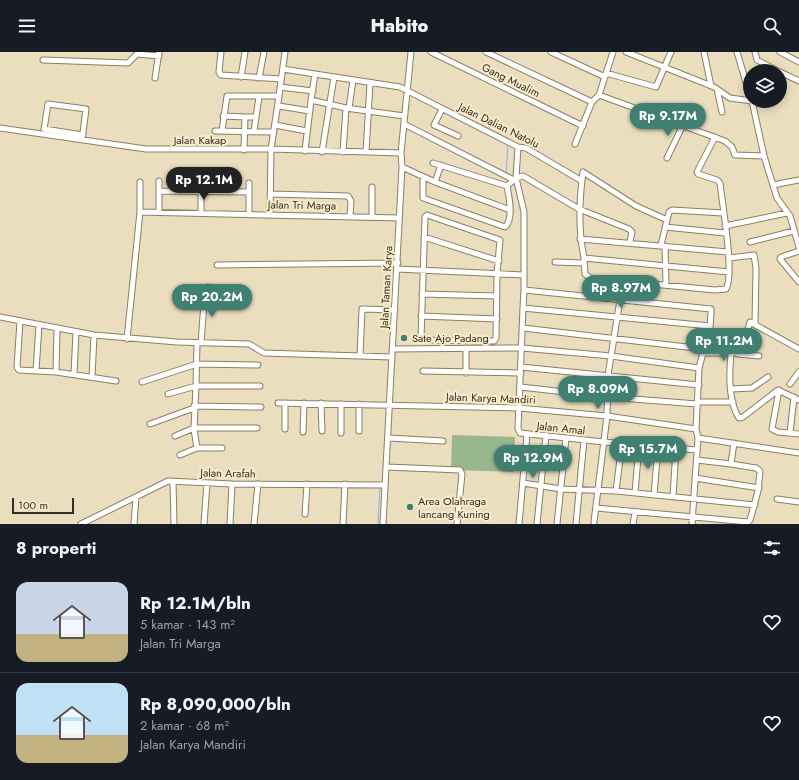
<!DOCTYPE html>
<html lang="id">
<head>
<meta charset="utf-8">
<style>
  :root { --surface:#171b24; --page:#242831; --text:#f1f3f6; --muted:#9ea1a6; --line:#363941; --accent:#3f8070 }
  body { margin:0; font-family:Jost,sans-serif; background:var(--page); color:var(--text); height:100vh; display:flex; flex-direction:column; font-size:15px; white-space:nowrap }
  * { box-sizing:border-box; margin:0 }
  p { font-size:13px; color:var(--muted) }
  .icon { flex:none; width:22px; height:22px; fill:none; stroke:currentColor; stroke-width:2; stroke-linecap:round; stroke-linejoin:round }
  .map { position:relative; height:472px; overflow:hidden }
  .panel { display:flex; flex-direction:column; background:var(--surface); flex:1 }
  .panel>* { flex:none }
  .controls { position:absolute; left:743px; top:12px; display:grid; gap:8px }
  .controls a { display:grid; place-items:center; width:44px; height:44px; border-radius:50%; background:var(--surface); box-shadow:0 2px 10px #0003; font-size:20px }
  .scale { position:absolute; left:12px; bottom:10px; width:62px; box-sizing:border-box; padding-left:4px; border:2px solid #322d21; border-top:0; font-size:11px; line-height:14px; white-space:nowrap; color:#322d21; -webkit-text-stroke:3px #f8ebcb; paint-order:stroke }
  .price { position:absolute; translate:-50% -34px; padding:0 9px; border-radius:14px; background:var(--accent); color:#fff; font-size:13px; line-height:26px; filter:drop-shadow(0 1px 2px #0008) }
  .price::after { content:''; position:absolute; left:50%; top:24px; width:12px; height:9px; margin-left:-6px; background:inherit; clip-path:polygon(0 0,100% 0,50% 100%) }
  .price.on { background:#222; color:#fff }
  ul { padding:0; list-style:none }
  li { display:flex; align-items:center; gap:12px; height:100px; padding:0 16px }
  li+li { border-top:1px solid var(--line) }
  li span { display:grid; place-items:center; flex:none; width:112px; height:80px; border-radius:12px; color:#555 }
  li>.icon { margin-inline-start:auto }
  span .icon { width:48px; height:48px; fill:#fffc; stroke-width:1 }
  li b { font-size:17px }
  h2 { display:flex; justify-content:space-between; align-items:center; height:48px; padding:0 16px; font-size:17px }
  header { display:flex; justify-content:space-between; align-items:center; height:52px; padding:0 16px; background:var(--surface); font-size:18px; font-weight:800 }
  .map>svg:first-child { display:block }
  .green { fill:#99b78e }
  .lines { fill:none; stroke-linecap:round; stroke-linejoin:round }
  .stream { stroke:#8db0f0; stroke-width:1 }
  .minor-casing { stroke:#8b7f62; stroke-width:7 }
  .minor { stroke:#fff; stroke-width:5 }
  .poi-dot { fill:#3f8070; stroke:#f8ebcb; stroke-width:1.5 }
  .labels { text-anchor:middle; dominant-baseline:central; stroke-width:4; stroke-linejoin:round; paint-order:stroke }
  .street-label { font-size:11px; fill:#322d21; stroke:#f8ebcb }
  .poi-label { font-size:11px; fill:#322d21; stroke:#f8ebcb; text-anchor:start }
</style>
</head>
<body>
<header><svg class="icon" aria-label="menu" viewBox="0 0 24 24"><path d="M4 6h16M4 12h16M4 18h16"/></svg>Habito<svg class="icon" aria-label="search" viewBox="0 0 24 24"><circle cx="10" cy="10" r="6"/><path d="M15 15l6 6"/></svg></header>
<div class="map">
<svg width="799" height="472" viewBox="0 0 799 472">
  <rect width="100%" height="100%" fill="#ebdebe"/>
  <path class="green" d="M452,383L515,385L514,420L451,418Z"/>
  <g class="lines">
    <path class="stream" d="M444,61L508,93L506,121
      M378,472L380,435"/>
    <defs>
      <path id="minor" d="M221,0L219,20L221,23L281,27
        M431,0L583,74
        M486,0L592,50L599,43L613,0
        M551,0L605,25
        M626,0L714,35L730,46L752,49
        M704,0L711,34
        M737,0L750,44
        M755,0L757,8L778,19
        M780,0L799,10
        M43,8L128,11L137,2L159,4
        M283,17L315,22
        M780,20L799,29
        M606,21L656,35L671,0
        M241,25L245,0
        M155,26L159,0
        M259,26L264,0
        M280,35L313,39
        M717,37L722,60
        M599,43L725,89L732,95L735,103L764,104
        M279,44L285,0
        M311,48L315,22L400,35L518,95L526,96L582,129
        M752,49L764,104L777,146L790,164L799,195
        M279,54L310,59
        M349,56L353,28
        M442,57L434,73L458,84
        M223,64L245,65L244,98
        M245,65H256
        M404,72L514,128
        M275,73L307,79
        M0,76L146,97H271L401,101
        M215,79L274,80
        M222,79L227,44H279L271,97L270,163
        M254,79L259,45
        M82,88L86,57L48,52L44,77L83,83
        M575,92L592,50
        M305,99L311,48L346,56L404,64
        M322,100L334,25
        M343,100L346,56
        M366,100L370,31
        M667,106L683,73
        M433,111L507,134
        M402,115L435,130L510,158
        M423,125V146L505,175C514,167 509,145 507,134L516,126L518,95
        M159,129V160
        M435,130L441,113
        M773,133L799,128
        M372,135V165
        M159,139L249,140
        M201,140V161
        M270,142L348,144L351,149L350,164
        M140,160L399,166
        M249,163V131
        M427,163L500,188L497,222L496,286L494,289L427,288L421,286L425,165Z
        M667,168L636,154L583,120C579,149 578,177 584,206L729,220
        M725,174L787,161
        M665,175L725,181
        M424,185L499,209
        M580,187L728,200
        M750,190L794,179
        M661,193L669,160L672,158L723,161
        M665,194L666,233
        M799,199L781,205L780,207L799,230
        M584,206L585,222L590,226L715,238L726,237C735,223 722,151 720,131L717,128L698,122L697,120L715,85
        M729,206L754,203L756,216L755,272
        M555,210L584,211
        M217,213L398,211
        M397,217L524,223V238
        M524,223V160L516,126L523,124L579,157L629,177L632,180L630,190
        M422,242L497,244
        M523,256L518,376L520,381L604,390L697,398
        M421,264L497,267
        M0,265L94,283L177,290L249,292L264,301L392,305
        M20,269L17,315L19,318L56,320L116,329
        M523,276L704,297
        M127,287L140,160V130
        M197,291L196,334H260
        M201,291L205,238L207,235L217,236
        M392,297L522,296L611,304L699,316
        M703,301H739L742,299L750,270L799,297
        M731,302C729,322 728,349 739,366L743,365L778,338L799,348
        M738,302L759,304
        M360,304L362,257L395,258
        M521,315L699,333
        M36,319L39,273
        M423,319L521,321
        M56,320L57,277
        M466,321V296
        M74,322L76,280
        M92,325L94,283
        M142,330L197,312L258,313
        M790,332L799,320
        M521,335L608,345L697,352
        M731,337L752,336L768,325
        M779,338L772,377L778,380L799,382
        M168,342L196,334L194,377L197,396
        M697,350H733
        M278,351L519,356L607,364L696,377L698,386L799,401
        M321,351L322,379
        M194,354L261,355
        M150,372L194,356
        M285,377V351
        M696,377L699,316L704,297L709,291L711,261V257L524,238L523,256L710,274
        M359,379V352
        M303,380L304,351
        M341,381V352
        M790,381L794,345
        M175,384L194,376H257
        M388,386L443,389
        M180,403L197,396H222
        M697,408L731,412L734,391
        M386,415L460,418L462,422L457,472
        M695,426L759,436
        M173,429L174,472
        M523,431L561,437L616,439L755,453
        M616,439L622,391
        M635,441L639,393
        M654,443L658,395
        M673,445L676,396
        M777,447L799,450
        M596,456L748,470L750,468L758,439L760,419L756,416L731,412
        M305,462L307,432
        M594,470L607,364L608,323L620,248
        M81,472L168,429L232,432L385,433
        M134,472L136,445
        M204,472L207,431
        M230,472L232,432
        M254,472L258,432
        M343,472L345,432
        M383,472L402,115L401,101L411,0
        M519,472L527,382
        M537,472L546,383
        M557,472L566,386
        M576,472L584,388
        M633,472L635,461
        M692,472L698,386"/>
    </defs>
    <use href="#minor" class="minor-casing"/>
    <use href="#minor" class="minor"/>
  </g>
  <g class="poi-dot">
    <circle cx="404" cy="286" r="4"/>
    <circle cx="410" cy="455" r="4"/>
  </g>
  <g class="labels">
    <g class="street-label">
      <text transform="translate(511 28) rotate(26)">Gang Mualim</text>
      <text transform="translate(499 73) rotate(26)">Jalan Dalian Natolu</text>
      <text x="200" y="88">Jalan Kakap</text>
      <text transform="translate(302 153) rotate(1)">Jalan Tri Marga</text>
      <text transform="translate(386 235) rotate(-87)">Jalan Taman Karya</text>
      <text transform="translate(491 346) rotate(2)">Jalan Karya Mandiri</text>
      <text transform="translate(561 376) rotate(6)">Jalan Amal</text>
      <text transform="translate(228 421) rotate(1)">Jalan Arafah</text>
    </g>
    <g class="poi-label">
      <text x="412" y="286">Sate Ajo Padang</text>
      <text x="418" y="449">Area Olahraga<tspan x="418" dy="13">lancang Kuning</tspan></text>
    </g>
  </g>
</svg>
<div class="controls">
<a><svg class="icon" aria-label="layers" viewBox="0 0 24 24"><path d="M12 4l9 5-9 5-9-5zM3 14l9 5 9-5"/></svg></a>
</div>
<div class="scale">100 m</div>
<b class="price" style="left:668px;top:85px">Rp 9.17M</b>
<b class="price on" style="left:204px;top:149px">Rp 12.1M</b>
<b class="price" style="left:621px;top:257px">Rp 8.97M</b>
<b class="price" style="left:212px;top:266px">Rp 20.2M</b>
<b class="price" style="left:724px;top:310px">Rp 11.2M</b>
<b class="price" style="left:598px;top:358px">Rp 8.09M</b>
<b class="price" style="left:648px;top:418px">Rp 15.7M</b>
<b class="price" style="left:533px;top:427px">Rp 12.9M</b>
</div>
<section class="panel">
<h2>8 properti<svg class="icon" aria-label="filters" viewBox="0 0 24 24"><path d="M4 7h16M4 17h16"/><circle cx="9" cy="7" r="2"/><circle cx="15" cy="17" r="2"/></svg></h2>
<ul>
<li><span style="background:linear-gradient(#c9d6e8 65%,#c2b280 0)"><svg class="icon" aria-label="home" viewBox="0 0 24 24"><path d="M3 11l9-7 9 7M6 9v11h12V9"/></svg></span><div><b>Rp 12.1M/bln</b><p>5 kamar · 143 m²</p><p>Jalan Tri Marga</p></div><svg class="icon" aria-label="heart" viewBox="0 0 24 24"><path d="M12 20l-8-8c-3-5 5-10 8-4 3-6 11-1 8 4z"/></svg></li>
<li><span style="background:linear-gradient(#bfe0f5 65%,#c2b280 0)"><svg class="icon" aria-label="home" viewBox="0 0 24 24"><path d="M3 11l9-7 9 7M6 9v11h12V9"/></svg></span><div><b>Rp 8,090,000/bln</b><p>2 kamar · 68 m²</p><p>Jalan Karya Mandiri</p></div><svg class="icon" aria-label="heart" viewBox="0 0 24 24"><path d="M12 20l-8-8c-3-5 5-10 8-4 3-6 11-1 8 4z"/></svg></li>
</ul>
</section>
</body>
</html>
